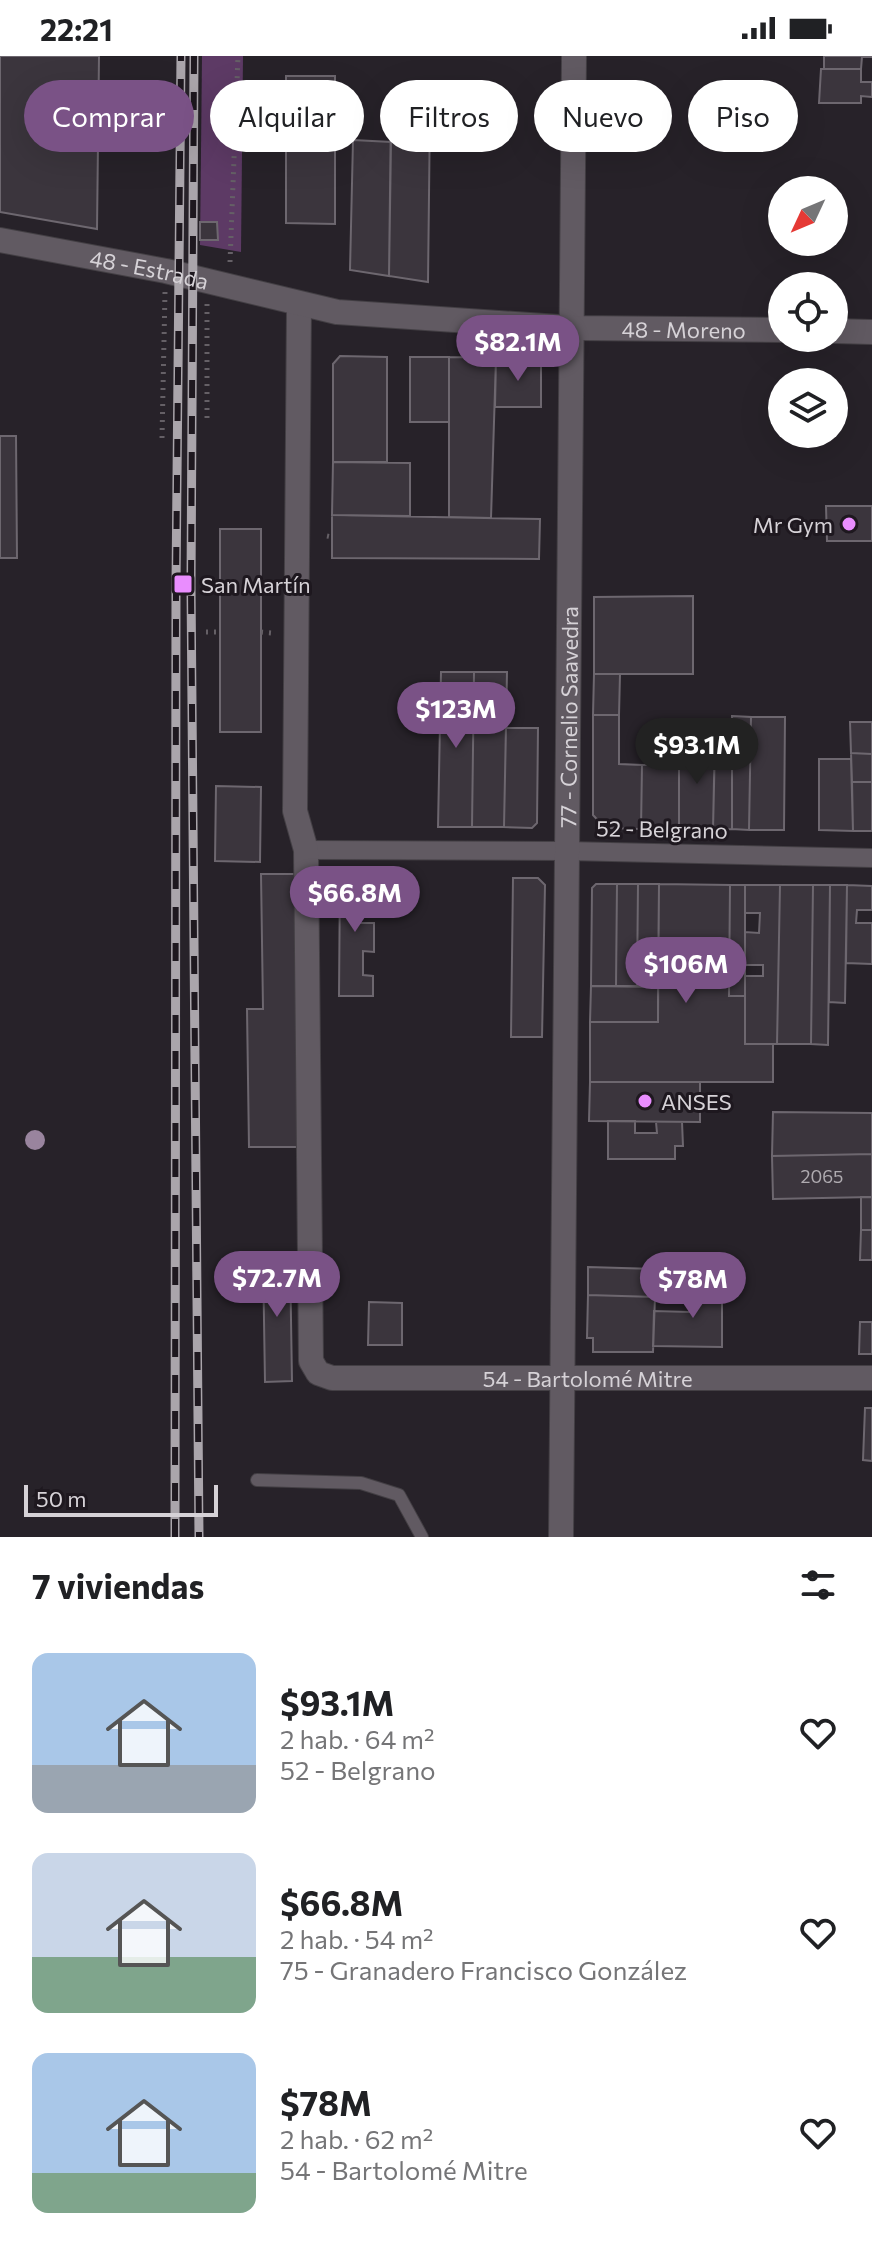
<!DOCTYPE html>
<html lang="es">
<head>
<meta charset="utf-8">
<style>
  :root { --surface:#fff; --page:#f2f2f2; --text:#202124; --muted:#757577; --accent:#7a5286 }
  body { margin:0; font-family:Commissioner,sans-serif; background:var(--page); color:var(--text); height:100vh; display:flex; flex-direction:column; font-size:30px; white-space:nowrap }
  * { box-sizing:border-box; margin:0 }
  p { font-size:26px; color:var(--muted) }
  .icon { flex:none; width:44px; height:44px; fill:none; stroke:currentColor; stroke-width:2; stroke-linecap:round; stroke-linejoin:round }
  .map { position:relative; height:1481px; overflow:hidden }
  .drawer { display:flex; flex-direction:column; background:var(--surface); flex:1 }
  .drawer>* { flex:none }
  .hud { position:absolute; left:24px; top:24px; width:824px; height:72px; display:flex; gap:16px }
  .needle { width:52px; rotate:226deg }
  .tools { position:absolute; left:768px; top:120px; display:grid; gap:16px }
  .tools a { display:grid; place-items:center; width:80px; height:80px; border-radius:50%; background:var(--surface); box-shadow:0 8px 32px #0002; font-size:40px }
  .scale { position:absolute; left:24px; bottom:20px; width:194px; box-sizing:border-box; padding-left:8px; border:4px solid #d6d2d7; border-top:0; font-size:22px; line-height:28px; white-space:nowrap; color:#d6d2d7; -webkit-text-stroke:6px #1e181f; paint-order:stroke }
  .price { position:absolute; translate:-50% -68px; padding:0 18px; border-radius:28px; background:var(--accent); color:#fff; font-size:26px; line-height:52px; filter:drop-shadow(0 2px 4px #0008) }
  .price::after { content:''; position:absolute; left:50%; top:48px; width:24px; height:18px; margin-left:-12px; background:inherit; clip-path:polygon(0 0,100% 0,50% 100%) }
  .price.selected { background:#222; color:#fff }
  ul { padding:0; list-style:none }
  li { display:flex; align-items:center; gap:24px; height:200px; padding:0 32px }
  li span { display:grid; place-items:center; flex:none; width:224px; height:160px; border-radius:16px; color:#555 }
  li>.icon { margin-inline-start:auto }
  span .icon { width:96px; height:96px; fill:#fffc; stroke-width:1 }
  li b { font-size:34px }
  h2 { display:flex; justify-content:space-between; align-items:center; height:96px; padding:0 32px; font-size:34px }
  .tag { padding:0 28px; border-radius:36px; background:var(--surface); box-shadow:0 8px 32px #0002; font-size:28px; line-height:72px }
  .tag.selected { background:var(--accent); color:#fff }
  .status { display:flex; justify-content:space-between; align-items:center; height:56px; padding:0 40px; background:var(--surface); direction:ltr }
  .status svg { height:22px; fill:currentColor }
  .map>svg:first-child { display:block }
  .green { fill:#5d3a65 }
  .building { fill:#3b353d; stroke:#6d676f; stroke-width:2 }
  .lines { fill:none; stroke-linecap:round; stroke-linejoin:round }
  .service-casing { stroke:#433f44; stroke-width:14 }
  .pedestrian-casing { stroke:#433f44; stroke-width:20 }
  .minor-casing { stroke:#433f44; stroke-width:26 }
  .tertiary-casing { stroke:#433f44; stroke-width:26 }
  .path { stroke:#656066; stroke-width:5; stroke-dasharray:2 6; stroke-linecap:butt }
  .service { stroke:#615a62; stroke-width:12 }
  .pedestrian { stroke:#615a62; stroke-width:18 }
  .minor { stroke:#615a62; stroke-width:24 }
  .tertiary { stroke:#615a62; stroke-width:24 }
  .rail-casing { stroke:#aaa5ab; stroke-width:9 }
  .rail { stroke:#1e181f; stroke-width:6; stroke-dasharray:18; stroke-linecap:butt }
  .tree { fill:#99849e }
  .poi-dot { fill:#e98dfe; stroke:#1e181f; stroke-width:3 }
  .labels { text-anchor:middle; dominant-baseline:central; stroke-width:6; stroke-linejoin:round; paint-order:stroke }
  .number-label { font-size:18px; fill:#afabb0 }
  .street-label { font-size:22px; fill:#d6d2d7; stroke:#1e181f }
  .poi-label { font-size:22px; fill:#d6d2d7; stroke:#1e181f; text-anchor:start }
</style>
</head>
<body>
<div class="status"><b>22:21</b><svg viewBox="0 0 49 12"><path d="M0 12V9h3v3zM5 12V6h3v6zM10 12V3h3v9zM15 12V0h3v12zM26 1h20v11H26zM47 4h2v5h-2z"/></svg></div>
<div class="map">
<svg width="872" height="1481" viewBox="0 0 872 1481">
  <rect width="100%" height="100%" fill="#272229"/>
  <path class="green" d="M202,0H243L241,196L200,189Z"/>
  <path class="building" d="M0,0H99L97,173L0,156Z
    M824,0H872V1H862L861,13H824Z
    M821,13H861V26H872V41L861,40V47H819Z
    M286,20H335V94L286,93Z
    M391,53H430L428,226L389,220Z
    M353,84L391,86L389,220L350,214Z
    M286,93L335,94V168L286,167Z
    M200,166H217L218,184H200Z
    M340,300L387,301V406H333V308Z
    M410,301H449V366H410Z
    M449,301L496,302L491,462L449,461Z
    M496,302H535L541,308V351H495Z
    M0,380H16L17,502H0Z
    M333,406L410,407V460L332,459Z
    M826,450H872V485H827Z
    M332,459L540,463L539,503L332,502Z
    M220,473H261V676H220Z
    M693,540V618H594V541Z
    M441,616H474L472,771H438Z
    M474,616H507L504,771H472Z
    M594,618H620L619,659H593Z
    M593,659H619V708L642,709L641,773L605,772L593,759Z
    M732,660L751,661L749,774L732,773Z
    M751,661H785L784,774H749Z
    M850,666H872V698L851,697Z
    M506,672H538L537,767L532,772L504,771Z
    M715,675L732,676V773L713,774Z
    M679,687H715L713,774L679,773Z
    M851,697L872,698V726H852Z
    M819,703H851L853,775L819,774Z
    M679,708V773H641L642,709Z
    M852,726H872V775H853Z
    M216,730L261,731L260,806L215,805Z
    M261,818H298L300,1091H249L247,953H263Z
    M340,819L375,820L374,857H355V867H374V896L363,895V919L373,920V940H339Z
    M513,822H538L545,829L542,981H511Z
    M596,828H617L616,930H591L592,832Z
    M617,828H638L637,930H616Z
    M638,828H659L658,931L637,930Z
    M659,828L730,829L729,940H745V988H773V1026H590V966H658Z
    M730,829H745V940H729Z
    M745,829H780L777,988H745V920H763V909H745V876L759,877L760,857H745Z
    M780,829H813L811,988H777Z
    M813,829H830L828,989L811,988Z
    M830,829H847L845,947L829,946Z
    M847,829L872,830V854H857L856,867H872V908L846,907Z
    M591,930L658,931V966H590Z
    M590,1026H700V1066L589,1065Z
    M773,1056L872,1057V1098L772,1100Z
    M608,1065H635V1077H657L656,1066H682L683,1090H675V1103H608Z
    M872,1098V1141L773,1143L772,1100Z
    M861,1141H872V1174H861Z
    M861,1174H872V1204H860Z
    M263,1201H290L292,1325L265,1326Z
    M588,1211L655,1213V1241L588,1239Z
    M691,1224L722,1226V1291L653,1290L654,1255L690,1256Z
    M588,1239L655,1241L653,1296H593V1282H587Z
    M369,1246L402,1247V1289H368Z
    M860,1266H872V1298H859Z
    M865,1352H872V1405L863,1404Z"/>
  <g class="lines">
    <defs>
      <path id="service" d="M257,1424L361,1427L399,1439L422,1481"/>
      <path id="pedestrian" d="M306,794L567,795L872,802"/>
      <g id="minor">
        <path id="s1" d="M299,249L295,755L306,794L311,1305L318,1317L332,1322H872"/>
        <path id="s2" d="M561,1481L574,0"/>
      </g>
      <g id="tertiary">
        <path id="s3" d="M0,184L166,215L337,256L574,272L782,274"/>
        <path d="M834,275L872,276"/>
      </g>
    </defs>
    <use href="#service" class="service-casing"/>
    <use href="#pedestrian" class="pedestrian-casing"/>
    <use href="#minor" class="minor-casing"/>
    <use href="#tertiary" class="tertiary-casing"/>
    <path class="path" d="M230,206L238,0
      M207,248V367
      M162,382L165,236
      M327,480L332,481
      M206,576H220
      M261,576L272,577"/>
    <use href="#service" class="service"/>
    <use href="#pedestrian" class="pedestrian"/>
    <use href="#minor" class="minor"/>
    <use href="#tertiary" class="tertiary"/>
    <defs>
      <path id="rail" d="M194,0L191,530L199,1481
        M175,1481L176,528L181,0"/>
    </defs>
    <use href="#rail" class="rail-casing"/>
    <use href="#rail" class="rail"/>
  </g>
  <circle class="tree" cx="35" cy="1084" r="10"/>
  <g class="poi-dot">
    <circle cx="849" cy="468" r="8"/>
    <rect x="173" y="518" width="20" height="20" rx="4"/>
    <circle cx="645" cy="1045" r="8"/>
  </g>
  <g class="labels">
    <g class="number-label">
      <text x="822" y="1120">2065</text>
    </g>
    <g class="street-label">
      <text stroke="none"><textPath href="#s3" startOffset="152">48 - Estrada</textPath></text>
      <text stroke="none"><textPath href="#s3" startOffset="692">48 - Moreno</textPath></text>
      <text stroke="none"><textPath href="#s2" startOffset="820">77 - Cornelio Saavedra</textPath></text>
      <text transform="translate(662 773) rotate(1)">52 - Belgrano</text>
      <text stroke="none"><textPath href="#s1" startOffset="1342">54 - Bartolomé Mitre</textPath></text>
    </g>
    <g class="poi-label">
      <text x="833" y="468" text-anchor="end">Mr Gym</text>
      <text x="201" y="528">San Martín</text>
      <text x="661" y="1045">ANSES</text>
    </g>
  </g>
</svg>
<div class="tools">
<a><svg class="needle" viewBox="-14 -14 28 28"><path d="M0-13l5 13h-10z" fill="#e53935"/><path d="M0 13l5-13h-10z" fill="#757577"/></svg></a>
<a><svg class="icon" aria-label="locate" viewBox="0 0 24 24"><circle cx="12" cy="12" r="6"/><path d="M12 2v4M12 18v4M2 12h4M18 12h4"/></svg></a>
<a><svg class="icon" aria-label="layers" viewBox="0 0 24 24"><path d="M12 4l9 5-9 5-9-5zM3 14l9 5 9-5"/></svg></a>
</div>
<div class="scale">50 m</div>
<b class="price" style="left:518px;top:327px">$82.1M</b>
<b class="price" style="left:456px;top:694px">$123M</b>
<b class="price selected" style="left:697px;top:730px">$93.1M</b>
<b class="price" style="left:355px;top:878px">$66.8M</b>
<b class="price" style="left:686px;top:949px">$106M</b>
<b class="price" style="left:277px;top:1263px">$72.7M</b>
<b class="price" style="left:693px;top:1264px">$78M</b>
<div class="hud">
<a class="tag selected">Comprar</a>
<a class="tag">Alquilar</a>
<a class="tag">Filtros</a>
<a class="tag">Nuevo</a>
<a class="tag">Piso</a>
</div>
</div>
<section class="drawer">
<h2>7 viviendas<svg class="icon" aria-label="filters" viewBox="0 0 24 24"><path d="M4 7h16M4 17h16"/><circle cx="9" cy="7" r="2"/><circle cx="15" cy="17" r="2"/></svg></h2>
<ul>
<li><span style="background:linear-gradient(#a9c7e8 70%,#9aa5b1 0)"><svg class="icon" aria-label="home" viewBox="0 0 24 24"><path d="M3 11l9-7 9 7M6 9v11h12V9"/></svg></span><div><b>$93.1M</b><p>2 hab. · 64 m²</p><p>52 - Belgrano</p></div><svg class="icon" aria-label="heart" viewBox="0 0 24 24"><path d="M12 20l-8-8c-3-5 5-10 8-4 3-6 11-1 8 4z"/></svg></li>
<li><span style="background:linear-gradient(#c9d6e8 65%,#7fa58c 0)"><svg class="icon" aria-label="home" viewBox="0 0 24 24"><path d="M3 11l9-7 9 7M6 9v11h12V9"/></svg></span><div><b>$66.8M</b><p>2 hab. · 54 m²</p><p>75 - Granadero Francisco González</p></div><svg class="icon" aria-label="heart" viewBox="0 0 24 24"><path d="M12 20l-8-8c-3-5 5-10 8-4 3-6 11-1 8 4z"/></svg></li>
<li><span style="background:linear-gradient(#a9c7e8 75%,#7fa58c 0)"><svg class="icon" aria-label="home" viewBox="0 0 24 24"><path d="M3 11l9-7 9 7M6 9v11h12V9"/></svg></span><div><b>$78M</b><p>2 hab. · 62 m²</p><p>54 - Bartolomé Mitre</p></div><svg class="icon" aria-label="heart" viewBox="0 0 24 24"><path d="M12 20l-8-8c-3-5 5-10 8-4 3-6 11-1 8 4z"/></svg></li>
</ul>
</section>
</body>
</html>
